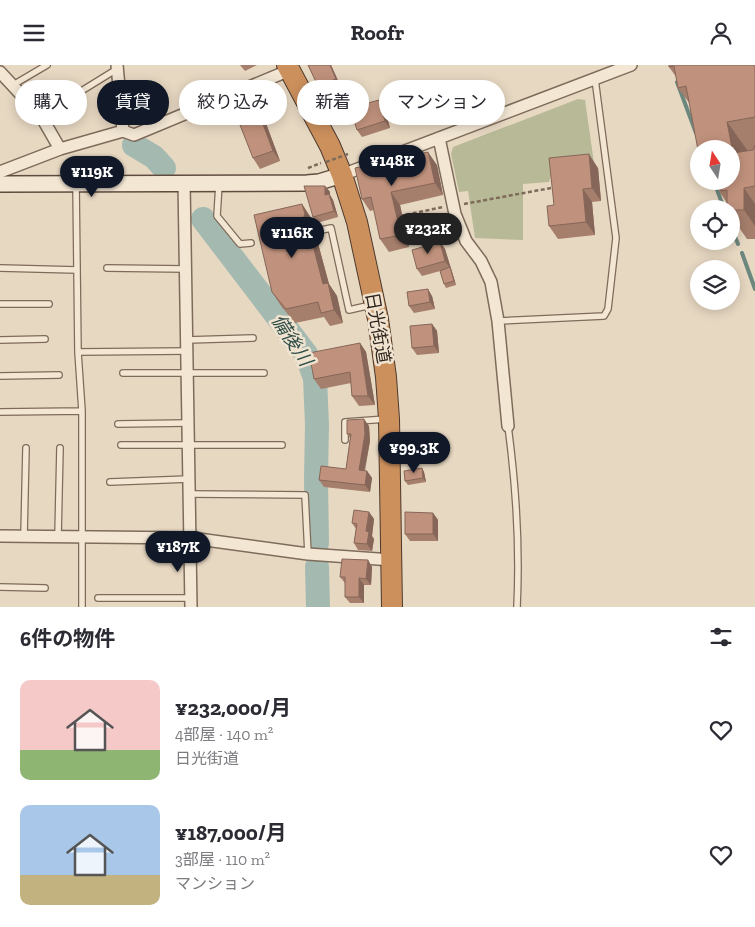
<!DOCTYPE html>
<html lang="ja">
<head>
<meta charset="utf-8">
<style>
  :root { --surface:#fff; --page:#f7f7f7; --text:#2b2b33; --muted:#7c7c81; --accent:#111827 }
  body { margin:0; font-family:"Zilla Slab","Noto Sans JP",serif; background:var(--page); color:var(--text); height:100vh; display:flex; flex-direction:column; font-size:19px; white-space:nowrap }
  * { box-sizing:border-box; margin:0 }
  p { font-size:16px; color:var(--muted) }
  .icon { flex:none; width:28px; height:28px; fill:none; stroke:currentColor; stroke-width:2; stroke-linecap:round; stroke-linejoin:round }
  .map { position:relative; height:542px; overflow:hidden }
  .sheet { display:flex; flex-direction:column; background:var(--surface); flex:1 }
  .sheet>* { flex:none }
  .top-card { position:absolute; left:15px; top:15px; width:500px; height:45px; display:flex; gap:10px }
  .needle { width:32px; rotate:348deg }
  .controls { position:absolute; left:690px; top:75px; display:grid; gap:10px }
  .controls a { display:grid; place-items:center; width:50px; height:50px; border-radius:50%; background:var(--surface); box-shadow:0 2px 12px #0003; font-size:25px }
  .price { position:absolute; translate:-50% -42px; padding:0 11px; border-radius:18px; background:var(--accent); color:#fff; font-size:16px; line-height:32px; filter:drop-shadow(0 1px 2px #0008) }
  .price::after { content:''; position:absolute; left:50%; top:30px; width:15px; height:11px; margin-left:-8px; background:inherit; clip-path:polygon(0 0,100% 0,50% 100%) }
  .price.current { background:#222; color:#fff }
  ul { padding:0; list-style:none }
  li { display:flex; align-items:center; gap:15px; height:125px; padding:0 20px }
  li span { display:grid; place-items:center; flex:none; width:140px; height:100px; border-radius:10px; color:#555 }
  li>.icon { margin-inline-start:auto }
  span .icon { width:60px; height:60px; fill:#fffc; stroke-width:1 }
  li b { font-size:21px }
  h2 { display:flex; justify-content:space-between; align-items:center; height:60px; padding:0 20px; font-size:21px }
  .pill { padding:0 18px; border-radius:22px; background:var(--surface); box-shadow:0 2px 12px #0003; font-size:18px; line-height:45px }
  .pill.current { background:var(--accent); color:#fff }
  header { display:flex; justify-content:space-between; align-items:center; height:65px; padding:0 20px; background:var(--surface); font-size:22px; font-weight:700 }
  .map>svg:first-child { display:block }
  .cemetery { fill:#b8b996 }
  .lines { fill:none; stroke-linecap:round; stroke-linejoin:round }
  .stream { stroke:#6c877d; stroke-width:4 }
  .river { stroke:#a4bab1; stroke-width:24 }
  .lane-casing { stroke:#7e6b5b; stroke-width:8 }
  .street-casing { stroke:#7e6b5b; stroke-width:14 }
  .secondary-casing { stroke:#604c3f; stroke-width:18 }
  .highway-casing { stroke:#4d3a2f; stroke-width:22 }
  .path { stroke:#7e6b5b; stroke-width:2.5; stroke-dasharray:4 2.5; stroke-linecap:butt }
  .lane { stroke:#f3e7d4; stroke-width:5.5 }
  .street { stroke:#f3e7d4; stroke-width:11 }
  .secondary { stroke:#f3e7d4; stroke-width:15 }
  .highway { stroke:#cc905d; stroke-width:20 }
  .path-bridge { stroke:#7e6b5b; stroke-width:2.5; stroke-dasharray:4 2.5; stroke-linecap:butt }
  .wall { fill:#a57e6c }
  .shaded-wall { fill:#866658 }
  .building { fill:#c0927d; stroke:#866658 }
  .labels { text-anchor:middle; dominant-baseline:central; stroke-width:5; stroke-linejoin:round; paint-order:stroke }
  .street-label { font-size:18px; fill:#30251e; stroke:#f0e3d0 }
  .water-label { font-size:19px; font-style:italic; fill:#2f4e49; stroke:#f0e3d0 }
</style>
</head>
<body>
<header><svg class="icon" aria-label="menu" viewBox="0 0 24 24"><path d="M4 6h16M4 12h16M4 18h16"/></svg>Roofr<svg class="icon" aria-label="person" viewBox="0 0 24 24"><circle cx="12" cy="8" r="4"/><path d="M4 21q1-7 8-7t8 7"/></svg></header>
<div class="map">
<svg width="755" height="542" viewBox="0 0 755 542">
  <rect width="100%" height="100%" fill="#e7d8c2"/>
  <path class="cemetery" d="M578,34L585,35L594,98L553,104L549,117L523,119V175L475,173L468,126L459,127L451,89L453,82Z"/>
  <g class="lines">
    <path class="stream" d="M677,17L696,68
      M714,116L724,144
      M731,162L738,179
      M742,188L755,224"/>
    <path class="river" d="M134,80L154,92L164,103
      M203,154L306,289L315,313L317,360L316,415L317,478
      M317,502L318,542"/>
    <defs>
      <path id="lane" d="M13,20L47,0
        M41,51L117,4
        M76,119L78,287L82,346V542
        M219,119L217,151L240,179L251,178
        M317,166L331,163L349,245L371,240
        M0,203L77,205
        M107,203L186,204
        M0,239H49
        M498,256L604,251L608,244L616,173L595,14
        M0,275L45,274
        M187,275L253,273
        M78,287L187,286
        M123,308H264
        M0,311L59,310
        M0,347L82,346
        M118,359L188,358
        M508,361C516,421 520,481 517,542
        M345,375V357L386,354
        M121,380H282
        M110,417L189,414
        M190,429L305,430L308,489
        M24,471L26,383
        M58,471L60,383
        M0,522L45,523
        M98,533H191"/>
      <path id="street" d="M117,0L123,66
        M0,7L41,51L60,84
        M439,73L455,149L466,176L481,196L491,217L498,256L508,361
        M0,107L60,84L123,66L134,70L290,5
        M342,110L631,0
        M184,117L191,542
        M0,471L191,473L308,489L392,495"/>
      <path id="secondary" d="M0,119L307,118L319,117L342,110"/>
      <path id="highway" d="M287,0L330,81L342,110L357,157L378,254L386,312L389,354L392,542"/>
    </defs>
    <use href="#lane" class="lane-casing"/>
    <use href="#street" class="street-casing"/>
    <use href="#secondary" class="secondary-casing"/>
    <use href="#highway" class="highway-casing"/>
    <path class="path" d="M308,103L321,98
      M464,139L551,123
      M400,151L443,142"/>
    <use href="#lane" class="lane"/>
    <use href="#street" class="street"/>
    <use href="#secondary" class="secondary"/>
    <use href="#highway" class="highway"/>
    <path class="path-bridge" d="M326,97L348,89"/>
  </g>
  <path class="wall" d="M240,0H257L245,6Z
    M308,0H331L340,20L322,28L318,21Z
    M669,0H755V174H747L731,151V144L717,123L731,84H699V86L698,85L690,39L678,23L677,13L669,2Z
    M349,23L353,35L342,38L339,34Z
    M254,35L261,45L280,96L260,104L253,93Z
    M384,42L390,63L362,72L357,65Z
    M437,100L443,130L400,140L409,182L389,187L380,174L374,145L370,146L362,134Z
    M598,103L601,136L592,137L595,170L558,174L549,161L554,140Z
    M325,121L330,127V130L333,135L338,152L317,158L313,152Z
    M302,139L311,153L314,163L313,166L316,171L329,219L337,231L343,258L330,261L324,252L295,258L281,241L272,227Z
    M440,177L445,184L456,220L446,223L444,219L440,206L422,211L417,204Z
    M432,231L435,244L414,248L409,241Z
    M432,259L437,266L439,288L417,290L412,283Z
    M360,278L366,287L375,340L359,341L352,331L351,318L321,324L314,314Z
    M369,361L370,376L365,406H367L372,413L370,427L324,422L319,415L346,404L350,373L347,369Z
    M422,403L424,407L426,417L408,420L405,416Z
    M369,447L374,454L372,471L374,474L372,486L358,485L354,478L356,464L352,458Z
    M433,448L438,455V476H410L405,469Z
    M368,495L372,502L371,520H364V538H350L345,532V518L340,512Z"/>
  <path class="shaded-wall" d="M330,0H331L340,20L336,14Z
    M254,35L261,45L280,96L273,86Z
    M379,35L384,42L390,63L385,56Z
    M727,57L748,86L733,88Z
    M428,87L437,100L443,130L435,118Z
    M589,89L598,103L601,136L592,123Z
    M325,121L330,127V130L333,135L338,152L334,146L325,130Z
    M744,123L755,139V161L744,145Z
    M583,124L592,137L595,170L586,157Z
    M391,127L400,140L409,182L401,170Z
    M302,139L311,153L314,163L313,166L316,171L329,219L337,231L343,258L334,245L323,219L303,154Z
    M440,177L445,184L456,220L454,216L450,203L445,196Z
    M428,224L432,231L435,244L430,237Z
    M432,259L437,266L439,288L434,281Z
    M360,278L366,287L375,340L368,331Z
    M364,354L369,361L370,376L363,412L359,405Z
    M422,403L424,407L426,417L423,413Z
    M367,406L372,413L370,427L365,420Z
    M369,447L374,454L372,471L374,474L372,486L367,479L366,466Z
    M433,448L438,455V476L433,469Z
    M368,495L372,502L371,520L366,514Z
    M359,513L364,520V538L359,532Z"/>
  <path class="building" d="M308,0H330L336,14L318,21Z
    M669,0H755V52L727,57L733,88L753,85L754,83V81H755V121L744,123V145H731V144H727V125L721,126V124L717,123L716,116H731V84H699L698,85L686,21L678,23L674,1L669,2Z
    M347,19L351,31L339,34L336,22Z
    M254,35L273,86L253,93L233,42Z
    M379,35L385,56L357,65L350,43Z
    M428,87L435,118L391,127L401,170L380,174L371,132L362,134L355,103Z
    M589,89L592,123L583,124L586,157L549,161L547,141L554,140L549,93Z
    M304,121H325V130L329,129L334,146L313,152Z
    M302,139L305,149L303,154L307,157L323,219L328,218L334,245L321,248L318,237L286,244L272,227L254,150Z
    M440,177L445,196L417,204L412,185Z
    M450,202L454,216L444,219L440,206Z
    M428,224L430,237L409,241L407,227Z
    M432,259L434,281L412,283L410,261Z
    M360,278L368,331H352L350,307L314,314L309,288Z
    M364,354L365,369L359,405L367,406L365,420L319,415L321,401L346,404L351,369H347V355Z
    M422,403L423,413L405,416L404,406Z
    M354,445L369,447L366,466L369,467L367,479L354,478L357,459L352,458Z
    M405,447L433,448V469H405Z
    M342,494L368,495L366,514L359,513V532H345V512H340Z"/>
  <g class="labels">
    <g class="street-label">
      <text transform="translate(378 263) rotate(80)">日光街道</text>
    </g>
    <g class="water-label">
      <text transform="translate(292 275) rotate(57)">備後川</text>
    </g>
  </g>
</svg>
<div class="controls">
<a><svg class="needle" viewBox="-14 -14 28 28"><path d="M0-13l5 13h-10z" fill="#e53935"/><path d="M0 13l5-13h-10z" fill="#7c7c81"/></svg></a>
<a><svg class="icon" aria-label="locate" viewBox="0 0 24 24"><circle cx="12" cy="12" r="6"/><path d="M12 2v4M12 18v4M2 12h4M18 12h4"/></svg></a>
<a><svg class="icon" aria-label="layers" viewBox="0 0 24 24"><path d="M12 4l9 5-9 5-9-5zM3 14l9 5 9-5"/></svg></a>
</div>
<b class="price" style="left:392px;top:122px">¥148K</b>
<b class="price" style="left:92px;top:133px">¥119K</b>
<b class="price current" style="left:428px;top:190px">¥232K</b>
<b class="price" style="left:292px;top:194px">¥116K</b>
<b class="price" style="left:414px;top:409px">¥99.3K</b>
<b class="price" style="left:178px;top:508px">¥187K</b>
<div class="top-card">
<a class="pill">購入</a>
<a class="pill current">賃貸</a>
<a class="pill">絞り込み</a>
<a class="pill">新着</a>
<a class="pill">マンション</a>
</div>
</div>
<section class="sheet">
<h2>6件の物件<svg class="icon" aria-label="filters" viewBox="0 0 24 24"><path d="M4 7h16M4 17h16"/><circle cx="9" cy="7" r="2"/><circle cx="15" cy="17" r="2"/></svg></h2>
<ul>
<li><span style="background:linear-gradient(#f6c9c9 70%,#8fb573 0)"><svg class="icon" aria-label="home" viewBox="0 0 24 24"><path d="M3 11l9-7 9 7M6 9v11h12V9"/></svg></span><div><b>¥232,000/月</b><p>4部屋 · 140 m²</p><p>日光街道</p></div><svg class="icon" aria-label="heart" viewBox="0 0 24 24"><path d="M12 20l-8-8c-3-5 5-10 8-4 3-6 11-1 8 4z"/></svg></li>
<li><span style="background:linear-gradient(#a9c7e8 70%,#c2b280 0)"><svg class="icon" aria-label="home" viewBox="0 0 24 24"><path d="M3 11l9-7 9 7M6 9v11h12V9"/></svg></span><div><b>¥187,000/月</b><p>3部屋 · 110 m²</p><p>マンション</p></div><svg class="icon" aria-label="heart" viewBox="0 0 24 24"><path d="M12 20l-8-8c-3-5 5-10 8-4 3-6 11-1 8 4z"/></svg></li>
</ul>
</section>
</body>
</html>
